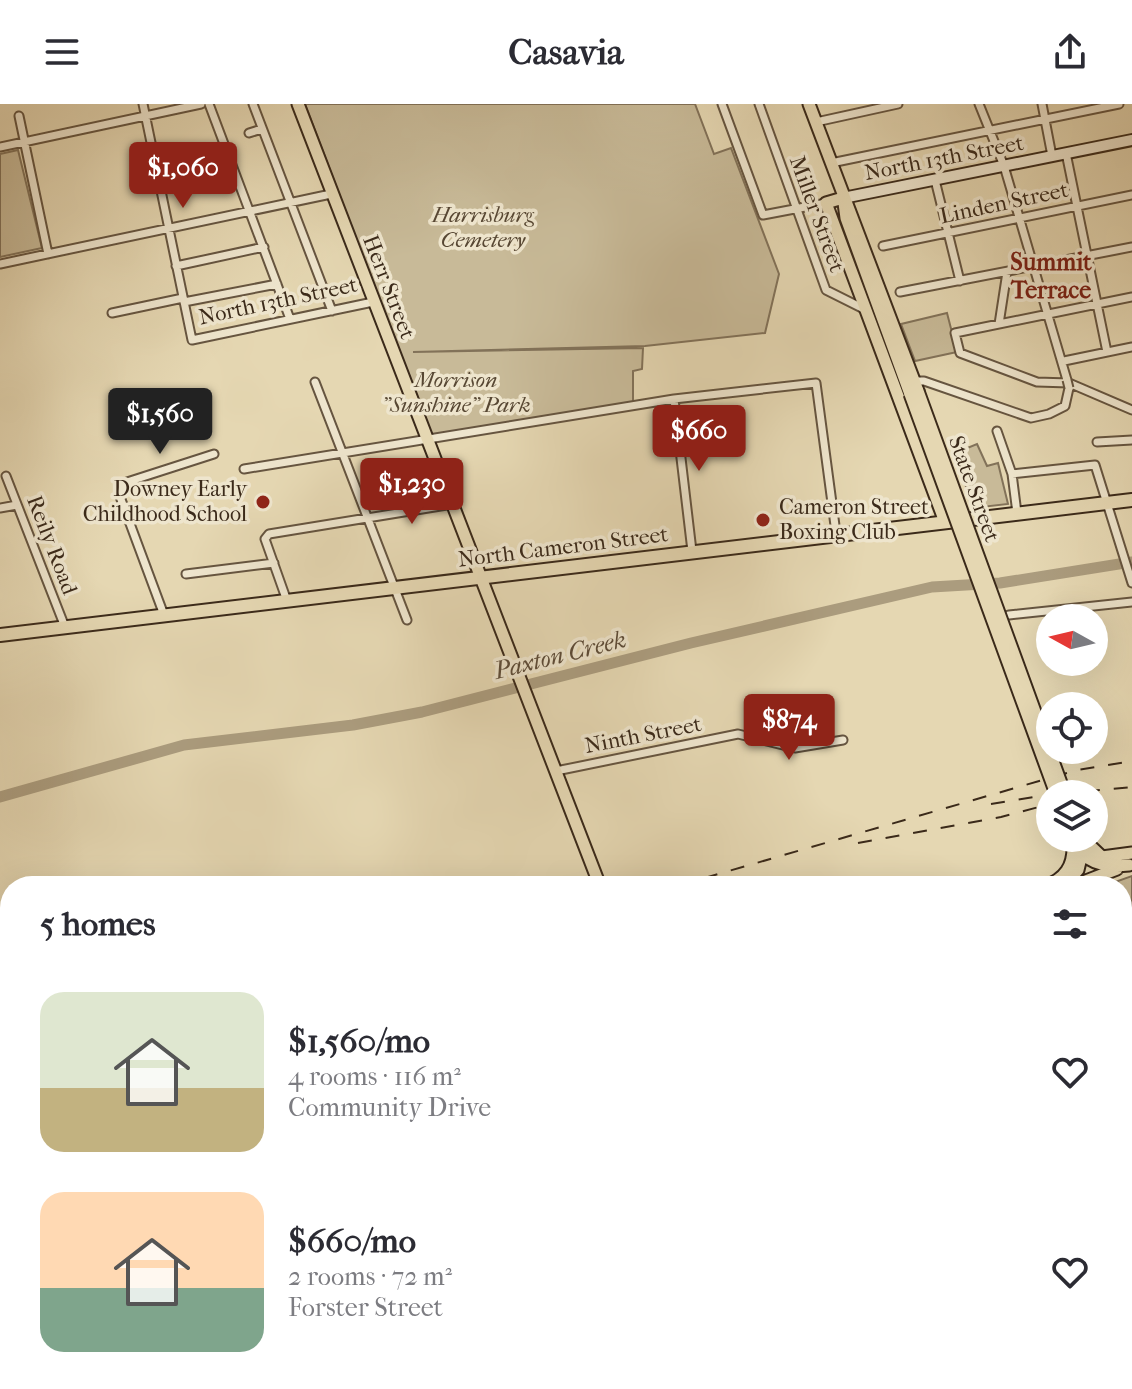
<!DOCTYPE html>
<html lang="en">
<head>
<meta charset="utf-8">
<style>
  :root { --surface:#fff; --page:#f7f7f7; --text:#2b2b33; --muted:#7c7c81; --accent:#8f2418 }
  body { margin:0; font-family:"IM FELL French Canon",serif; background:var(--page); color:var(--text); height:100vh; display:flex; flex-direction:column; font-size:30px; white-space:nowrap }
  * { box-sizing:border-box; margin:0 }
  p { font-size:26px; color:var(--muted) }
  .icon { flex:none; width:44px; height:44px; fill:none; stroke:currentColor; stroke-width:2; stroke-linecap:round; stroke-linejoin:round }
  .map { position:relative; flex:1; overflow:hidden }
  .panel { position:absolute; left:0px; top:772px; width:1132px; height:514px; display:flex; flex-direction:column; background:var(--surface); border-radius:32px 32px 0 0; box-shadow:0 8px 32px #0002 }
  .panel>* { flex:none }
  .needle { width:52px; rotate:278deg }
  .fabs { position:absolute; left:1036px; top:500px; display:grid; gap:16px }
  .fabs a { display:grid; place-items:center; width:72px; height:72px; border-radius:50%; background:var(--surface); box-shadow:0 8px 32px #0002; font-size:40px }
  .price { position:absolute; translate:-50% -68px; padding:0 18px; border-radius:8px; background:var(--accent); color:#fff; font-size:26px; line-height:52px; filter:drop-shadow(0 2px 4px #0008) }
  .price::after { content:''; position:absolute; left:50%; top:48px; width:24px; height:18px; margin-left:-12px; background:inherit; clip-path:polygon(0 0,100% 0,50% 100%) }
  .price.current { background:#222; color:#fff }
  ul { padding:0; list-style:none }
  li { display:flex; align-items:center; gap:24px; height:200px; padding:0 40px }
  li span { display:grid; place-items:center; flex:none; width:224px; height:160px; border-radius:24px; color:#555 }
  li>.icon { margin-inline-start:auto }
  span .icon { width:96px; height:96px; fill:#fffc; stroke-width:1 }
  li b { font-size:34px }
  h2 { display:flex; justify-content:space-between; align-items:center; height:96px; padding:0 40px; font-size:34px }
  header { display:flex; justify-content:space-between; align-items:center; height:104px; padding:0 40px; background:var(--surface); font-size:36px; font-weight:700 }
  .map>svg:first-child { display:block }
  .green { fill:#c8ba98; stroke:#827259; stroke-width:2 }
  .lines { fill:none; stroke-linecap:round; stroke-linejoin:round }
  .river { stroke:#ab9c7e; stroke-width:11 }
  .minor-casing { stroke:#665540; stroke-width:11 }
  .tertiary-casing { stroke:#665540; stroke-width:13 }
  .secondary-casing { stroke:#3b2a1a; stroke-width:14 }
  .primary-casing { stroke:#3b2a1a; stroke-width:15 }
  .trunk-casing { stroke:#3b2a1a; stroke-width:16 }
  .minor { stroke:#eee5cd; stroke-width:7 }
  .tertiary { stroke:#eee5cd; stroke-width:9 }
  .secondary { stroke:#eee5cd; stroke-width:10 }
  .primary { stroke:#e5d7b2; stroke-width:11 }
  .trunk { stroke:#e5d7b2; stroke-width:12 }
  .rail { stroke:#3b2a1a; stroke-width:2; stroke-dasharray:14 14; stroke-linecap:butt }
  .minor-bridge-casing { stroke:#665540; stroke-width:11; stroke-linecap:butt }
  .primary-bridge-casing { stroke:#3b2a1a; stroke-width:15; stroke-linecap:butt }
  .minor-bridge { stroke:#eee5cd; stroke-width:7 }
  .primary-bridge { stroke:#e5d7b2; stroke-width:11 }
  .poi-dot { fill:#8f2418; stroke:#eee5cd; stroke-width:3 }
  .labels { text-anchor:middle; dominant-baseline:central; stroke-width:7; stroke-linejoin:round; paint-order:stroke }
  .street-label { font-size:22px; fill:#3b2a1a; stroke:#eee5cd }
  .park-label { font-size:22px; font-style:italic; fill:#574733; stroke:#eee5cd }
  .poi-label { font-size:22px; fill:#3b2a1a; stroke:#eee5cd; text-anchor:end }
  .neighbourhood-label { font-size:24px; font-weight:bold; fill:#7a1f14; stroke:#eee5cd }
  .water-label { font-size:24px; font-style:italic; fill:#5d4c38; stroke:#eee5cd }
</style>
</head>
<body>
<header><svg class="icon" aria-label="menu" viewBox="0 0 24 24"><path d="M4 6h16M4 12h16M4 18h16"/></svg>Casavia<svg class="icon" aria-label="share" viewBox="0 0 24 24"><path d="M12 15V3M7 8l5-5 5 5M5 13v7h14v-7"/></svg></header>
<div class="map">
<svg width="1132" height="1285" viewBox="0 0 1132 1285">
  <rect width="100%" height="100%" fill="#e5d7b2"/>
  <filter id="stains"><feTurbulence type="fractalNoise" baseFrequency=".0025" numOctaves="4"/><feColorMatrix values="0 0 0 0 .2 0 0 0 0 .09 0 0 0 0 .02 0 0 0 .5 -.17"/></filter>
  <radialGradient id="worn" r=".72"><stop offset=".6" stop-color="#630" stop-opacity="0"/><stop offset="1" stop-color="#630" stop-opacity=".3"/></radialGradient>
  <path class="green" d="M305,0H695L714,50L731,44L779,170L765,229L645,242L413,248L643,244L642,265L633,267V301L431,332Z
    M18,46L42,144L0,153V50Z
    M947,209L957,248L915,257L901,220Z
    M977,340L987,362L998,359L1008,400L973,404L955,349Z
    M1132,772V920L1122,924V782H1104Z"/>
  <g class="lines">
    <path class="river" d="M0,693L184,641L353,621L422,608L691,539L932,483L1000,479L1132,458"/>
    <defs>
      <path id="minor" d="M143,0L192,236L373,198
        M209,0L290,215
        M253,0L332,207
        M722,0L763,111L826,99
        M759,0L826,186L866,206
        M979,0L1004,62L1067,276
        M1042,0L1052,52
        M19,12L48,150
        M816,18L898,0
        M249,29L262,25
        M0,43L201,0
        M1066,49L1107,248
        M831,59L1119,0
        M935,76L960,177
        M883,142L1132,91
        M0,160L331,90
        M176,162L264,143
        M900,188L1132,143
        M1132,193L955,229L960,249L1037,278L1069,279L1132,306
        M184,198L277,180
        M112,209L183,194
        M999,220L1007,168
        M1064,257L1132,243
        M911,277H924L1031,314L1049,310L1065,302L1069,284
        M315,278L407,516
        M674,295L692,447
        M997,327L1012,370L1017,409
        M1097,338L1132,336
        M244,365L674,295L816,279L836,429
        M1012,370L1095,361L1132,479
        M6,372L65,523
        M0,404L17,401
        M186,470L274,459
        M287,497L265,435L269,430L453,400
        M164,511L119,390L127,378L214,350
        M1009,511L1132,498
        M556,667L738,630L795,644L843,636
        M0,1121L10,1147
        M0,1167L10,1164
        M1122,1256L1132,1254
        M59,1276L62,1285
        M204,1276L207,1285
        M461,1276L464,1285
        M574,1276L577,1285
        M610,1276L614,1285
        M670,1276L674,1285
        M791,1276L795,1285
        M860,1276L864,1285
        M0,1279L10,1275
        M130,1285L153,1276
        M324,1285L349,1276
        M428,1285L451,1276
        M544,1285L567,1276
        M630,1285L653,1276
        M1042,1285L1065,1276"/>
      <path id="tertiary" d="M1122,935L1132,932
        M1122,1223L1132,1250"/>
      <path id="secondary" d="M843,94L1132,36
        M1122,1198L1132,1195
        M0,1238L10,1236
        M353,1276L356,1285
        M889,1285L913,1276"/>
      <path id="primary" d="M298,0L600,782
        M809,0L918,287
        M843,94L826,99L945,418
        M844,99L846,114L910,290
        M1072,734C1082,759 1104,764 1129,761
        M1082,734L1102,753L1132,749
        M1045,782C1065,775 1074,762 1073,740
        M1064,782L1078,766L1083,745
        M1073,782L1117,765
        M0,1094L10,1091
        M979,1276L983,1285
        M993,1276L996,1285"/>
      <path id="trunk" d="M0,531L1132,396"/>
    </defs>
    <use href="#minor" class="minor-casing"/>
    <use href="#tertiary" class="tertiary-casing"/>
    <use href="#secondary" class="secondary-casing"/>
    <use href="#primary" class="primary-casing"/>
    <use href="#trunk" class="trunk-casing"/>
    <use href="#minor" class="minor"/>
    <use href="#tertiary" class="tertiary"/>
    <use href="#secondary" class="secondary"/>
    <use href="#primary" class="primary"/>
    <use href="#trunk" class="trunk"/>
    <path class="rail" d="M1058,690L1132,683
      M991,700L1047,691
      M858,739L1001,713L1050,700
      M677,782L1077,666L1132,657
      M0,1033L10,1030"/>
    <defs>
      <path id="minor-bridge" d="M1067,276L1069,284"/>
      <path id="primary-bridge" d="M918,287L1065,690
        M910,290L1056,690"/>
    </defs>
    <use href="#minor-bridge" class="minor-bridge-casing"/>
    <use href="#primary-bridge" class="primary-bridge-casing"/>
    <use href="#minor-bridge" class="minor-bridge"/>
    <use href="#primary-bridge" class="primary-bridge"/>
  </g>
  <g class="poi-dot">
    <circle cx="263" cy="398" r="8"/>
    <circle cx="763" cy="416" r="8"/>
  </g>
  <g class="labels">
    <g class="street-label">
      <text transform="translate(944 54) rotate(-11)">North 13th Street</text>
      <text transform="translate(1004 99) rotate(-12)">Linden Street</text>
      <text transform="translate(817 110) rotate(70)">Miller Street</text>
      <text transform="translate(389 183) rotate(69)">Herr Street</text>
      <text transform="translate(278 197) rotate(-12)">North 13th Street</text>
      <text transform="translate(974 385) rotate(70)">State Street</text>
      <text transform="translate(52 441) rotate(69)">Reily Road</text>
      <text transform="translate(563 443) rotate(-7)">North Cameron Street</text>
      <text transform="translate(643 631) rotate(-11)">Ninth Street</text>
    </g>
    <g class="park-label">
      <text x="483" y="111">Harrisburg<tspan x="483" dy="25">Cemetery</tspan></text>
      <text x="456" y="276">Morrison<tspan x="456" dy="25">"Sunshine" Park</tspan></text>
    </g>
    <g class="poi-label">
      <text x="247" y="385">Downey Early<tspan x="247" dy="25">Childhood School</tspan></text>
      <text x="779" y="403" text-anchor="start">Cameron Street<tspan x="779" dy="25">Boxing Club</tspan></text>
    </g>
    <g class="neighbourhood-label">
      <text x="1051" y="158">Summit<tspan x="1051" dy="28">Terrace</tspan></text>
    </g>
    <g class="water-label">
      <text transform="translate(560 551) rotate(-14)">Paxton Creek</text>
    </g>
  </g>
  <rect width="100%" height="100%" filter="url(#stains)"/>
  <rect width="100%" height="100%" fill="url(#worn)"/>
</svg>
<div class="fabs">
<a><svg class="needle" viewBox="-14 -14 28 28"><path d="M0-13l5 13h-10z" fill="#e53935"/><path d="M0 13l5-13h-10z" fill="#7c7c81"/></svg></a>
<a><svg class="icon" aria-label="locate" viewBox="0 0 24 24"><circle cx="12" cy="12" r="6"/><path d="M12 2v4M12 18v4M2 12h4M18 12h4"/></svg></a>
<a><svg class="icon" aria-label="layers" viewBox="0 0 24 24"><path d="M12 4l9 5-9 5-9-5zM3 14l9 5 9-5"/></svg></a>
</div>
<b class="price" style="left:183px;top:106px">$1,060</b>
<b class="price current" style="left:160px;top:352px">$1,560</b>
<b class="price" style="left:699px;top:369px">$660</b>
<b class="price" style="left:412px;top:422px">$1,230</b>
<b class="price" style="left:789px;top:658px">$874</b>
<section class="panel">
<h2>5 homes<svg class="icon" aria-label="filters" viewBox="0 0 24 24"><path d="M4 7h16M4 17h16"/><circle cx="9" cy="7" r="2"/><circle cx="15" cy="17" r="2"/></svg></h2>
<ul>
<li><span style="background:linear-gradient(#dfe7d0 60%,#c2b280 0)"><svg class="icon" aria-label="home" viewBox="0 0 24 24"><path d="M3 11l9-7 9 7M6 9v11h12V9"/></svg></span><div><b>$1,560/mo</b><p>4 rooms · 116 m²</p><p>Community Drive</p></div><svg class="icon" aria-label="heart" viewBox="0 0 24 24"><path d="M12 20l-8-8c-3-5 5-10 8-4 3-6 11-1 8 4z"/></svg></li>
<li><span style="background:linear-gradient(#ffd9b3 60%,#7fa58c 0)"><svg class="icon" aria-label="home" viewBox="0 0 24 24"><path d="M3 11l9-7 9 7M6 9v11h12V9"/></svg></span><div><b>$660/mo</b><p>2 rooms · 72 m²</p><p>Forster Street</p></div><svg class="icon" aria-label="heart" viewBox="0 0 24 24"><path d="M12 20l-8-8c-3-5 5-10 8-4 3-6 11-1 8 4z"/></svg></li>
</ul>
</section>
</div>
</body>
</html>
